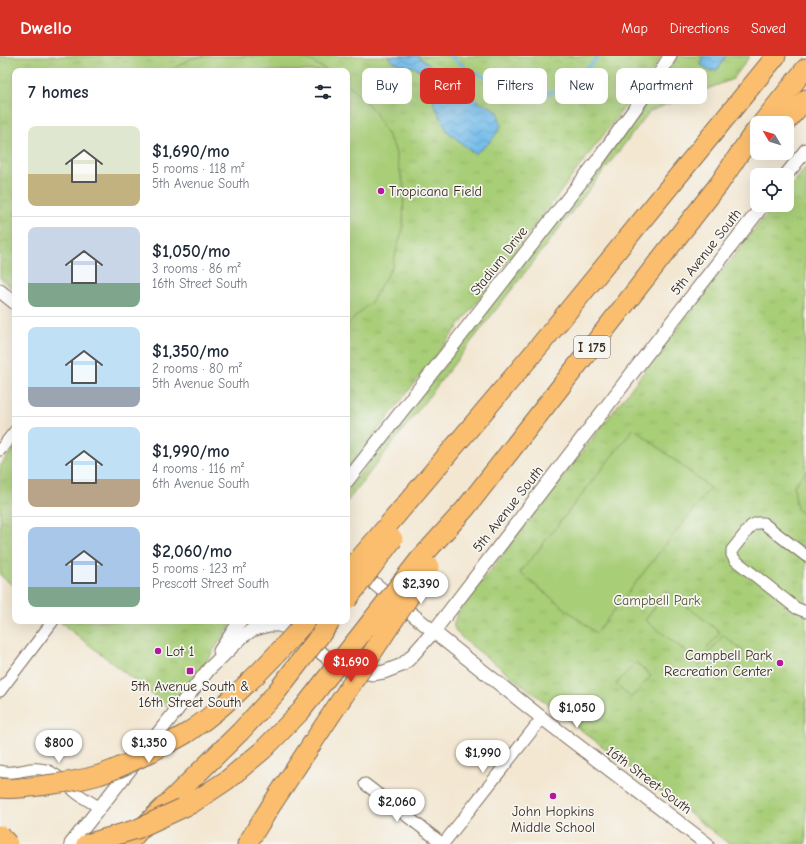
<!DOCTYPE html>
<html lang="en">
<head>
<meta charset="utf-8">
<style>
  :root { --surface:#fff; --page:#f6f6f7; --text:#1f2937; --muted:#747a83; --line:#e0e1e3; --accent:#d93025 }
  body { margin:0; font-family:"Comic Neue",sans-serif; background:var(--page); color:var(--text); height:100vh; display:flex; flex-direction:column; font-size:15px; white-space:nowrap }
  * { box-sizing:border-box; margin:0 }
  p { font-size:13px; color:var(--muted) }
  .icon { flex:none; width:22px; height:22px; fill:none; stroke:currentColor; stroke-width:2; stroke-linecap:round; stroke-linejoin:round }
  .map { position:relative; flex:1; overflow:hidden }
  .panel { position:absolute; left:12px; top:12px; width:338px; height:556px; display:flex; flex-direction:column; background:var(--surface); border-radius:8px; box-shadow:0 4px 16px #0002 }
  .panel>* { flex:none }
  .hud { position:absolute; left:362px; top:12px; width:380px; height:36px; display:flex; gap:8px }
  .needle { width:26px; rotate:308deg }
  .fabs { position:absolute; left:750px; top:60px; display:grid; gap:8px }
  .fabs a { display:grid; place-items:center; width:44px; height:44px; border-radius:8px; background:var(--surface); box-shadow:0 4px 16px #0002; font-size:20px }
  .price { position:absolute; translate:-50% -34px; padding:0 9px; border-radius:14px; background:#fff; color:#222; font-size:13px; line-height:26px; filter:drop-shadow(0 1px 2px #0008) }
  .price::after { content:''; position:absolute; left:50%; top:24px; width:12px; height:9px; margin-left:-6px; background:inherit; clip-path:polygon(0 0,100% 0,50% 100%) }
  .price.on { background:var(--accent); color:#fff }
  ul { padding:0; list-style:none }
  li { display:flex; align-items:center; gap:12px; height:100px; padding:0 16px }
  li+li { border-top:1px solid var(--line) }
  li span { display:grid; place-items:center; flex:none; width:112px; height:80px; border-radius:8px; color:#555 }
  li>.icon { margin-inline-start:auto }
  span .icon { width:48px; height:48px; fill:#fffc; stroke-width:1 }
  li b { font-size:17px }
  h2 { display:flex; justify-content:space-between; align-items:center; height:48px; padding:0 16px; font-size:17px }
  .pill { padding:0 14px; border-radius:8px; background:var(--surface); box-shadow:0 4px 16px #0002; font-size:14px; line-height:36px }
  .pill.on { background:var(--accent); color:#fff }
  header { display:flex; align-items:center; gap:24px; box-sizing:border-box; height:56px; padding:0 20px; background:var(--accent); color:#fff }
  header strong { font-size:19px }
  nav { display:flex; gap:22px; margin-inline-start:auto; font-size:14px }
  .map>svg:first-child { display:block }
  .park { fill:url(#park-tufts); stroke:#727c4b }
  .pitch { fill:#a8ce78; stroke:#727c4b }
  .water { fill:url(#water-waves); stroke:#567284 }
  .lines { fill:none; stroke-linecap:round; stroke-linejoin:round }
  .stream { stroke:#72bbea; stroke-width:3 }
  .minor-casing { stroke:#7b6c5d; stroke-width:13 }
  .tertiary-casing { stroke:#7b6c5d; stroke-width:15 }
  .motorway-casing { stroke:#7b6c5d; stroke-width:21 }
  .minor { stroke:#fff; stroke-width:11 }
  .tertiary { stroke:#fff; stroke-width:13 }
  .motorway { stroke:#fbbe6e; stroke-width:19 }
  .motorway-bridge-casing { stroke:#7b6c5d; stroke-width:21; stroke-linecap:butt }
  .motorway-bridge { stroke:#fbbe6e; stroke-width:19 }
  .poi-dot { fill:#b5179e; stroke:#f6f6f2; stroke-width:1.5 }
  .labels { text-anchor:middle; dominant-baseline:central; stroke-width:3.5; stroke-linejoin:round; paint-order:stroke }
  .shield { fill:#f6f6f2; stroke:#73675e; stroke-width:1 }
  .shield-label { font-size:13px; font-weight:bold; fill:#3b2a1e }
  .poi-label { font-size:14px; fill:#3b2a1e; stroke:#f6f6f2; text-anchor:start }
  .street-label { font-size:14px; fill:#3b2a1e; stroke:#f6f6f2 }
  .park-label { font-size:14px; fill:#565334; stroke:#f6f6f2 }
</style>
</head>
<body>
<header>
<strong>Dwello</strong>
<nav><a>Map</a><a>Directions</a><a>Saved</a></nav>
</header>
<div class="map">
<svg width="806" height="788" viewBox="0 0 806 788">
  <defs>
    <pattern id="park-tufts" width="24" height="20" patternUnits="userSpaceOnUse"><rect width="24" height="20" fill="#a8ce78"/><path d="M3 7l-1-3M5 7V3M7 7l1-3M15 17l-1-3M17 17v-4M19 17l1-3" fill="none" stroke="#92b167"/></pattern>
    <pattern id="water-waves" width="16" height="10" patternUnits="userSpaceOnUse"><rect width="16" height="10" fill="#72bbea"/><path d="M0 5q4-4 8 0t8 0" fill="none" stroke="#5f98bd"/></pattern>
  </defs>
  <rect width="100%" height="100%" fill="#f6f6f2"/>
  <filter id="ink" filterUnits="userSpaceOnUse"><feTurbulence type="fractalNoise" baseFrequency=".025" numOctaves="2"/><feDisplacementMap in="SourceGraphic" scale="8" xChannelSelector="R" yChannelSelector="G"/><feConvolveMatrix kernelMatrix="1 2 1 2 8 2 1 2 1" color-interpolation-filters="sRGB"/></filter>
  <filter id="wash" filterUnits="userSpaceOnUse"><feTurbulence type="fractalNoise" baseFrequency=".012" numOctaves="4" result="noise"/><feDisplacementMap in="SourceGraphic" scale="16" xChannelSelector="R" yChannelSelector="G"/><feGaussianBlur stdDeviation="0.9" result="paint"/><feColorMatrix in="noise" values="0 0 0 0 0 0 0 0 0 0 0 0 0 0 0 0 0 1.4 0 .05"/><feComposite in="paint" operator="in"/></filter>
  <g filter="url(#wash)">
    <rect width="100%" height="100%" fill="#f3e7d2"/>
    <path class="park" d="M0,0H661L655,11L451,280L347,414V15H15V234L0,222Z
      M677,0H703L702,2H725L726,0H750L733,23L650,55L347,446V435L602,107L662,25Z
      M806,111V788H729L463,583C452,571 451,570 459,555L752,176L775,149H787V135Z
      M15,390V531L0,519V410Z
      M60,565H233L204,609L170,652L60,566Z"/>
    <path class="pitch" d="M204,0H294L311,5L328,15H170L190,3Z
      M347,27L375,56L394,91L404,131L403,171L392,211L371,246L347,269Z
      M634,372L710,432L596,577L520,517Z
      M806,415V461L797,453L794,430Z
      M667,535L720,576L698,605L645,564Z
      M723,579L743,595L719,626L699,610Z
      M636,606L651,620L631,642L616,628Z"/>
    <path class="water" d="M388,0H418L482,48L491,51L498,56L501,70C494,83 487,90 474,98L458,84L447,75L434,48L431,30L426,19L414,11L398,8L391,4Z
      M703,0H726L718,13L711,15L701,9L702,2Z"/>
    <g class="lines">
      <path class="stream" d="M450,0L472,16L528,35L546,39L579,20L599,0"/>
    </g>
  </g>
  <g filter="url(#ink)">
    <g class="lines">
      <defs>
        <path id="minor" d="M0,394L15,375
          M806,500L763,467H757L751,470L732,494V499L735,504L796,552L806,556
          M0,635L53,565
          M0,715C16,720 29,709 46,714C58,718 68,730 78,738C85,743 92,747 99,751
          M365,728L443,788
          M443,788L542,662"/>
        <path id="tertiary" d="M786,119L806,94
          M0,235L15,247
          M347,425L598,104L657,22L670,0
          M359,515L444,584L542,662L707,788
          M220,595L240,565
          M71,788L209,613L243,580L252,574L268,569H279L291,573L333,606L344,612L357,615L372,618L384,616L402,609L410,602L434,575L653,290L763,149"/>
        <path id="motorway" d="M762,67L806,12
          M785,67L806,43
          M383,475L541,288L776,0
          M419,504L465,453L719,128L750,82L757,73
          M128,788L138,776L181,734
          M247,788L272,748L327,665"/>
      </defs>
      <use href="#minor" class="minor-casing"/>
      <use href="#tertiary" class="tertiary-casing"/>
      <use href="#motorway" class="motorway-casing"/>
      <use href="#minor" class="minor"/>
      <use href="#tertiary" class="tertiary"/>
      <use href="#motorway" class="motorway"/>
      <defs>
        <path id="motorway-bridge" d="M347,517L383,475
          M347,544L393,483
          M327,665L429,511
          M0,732C17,734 37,730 54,728C69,726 85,723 99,719C121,712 142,701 163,690C171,686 179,682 187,677C232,647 271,606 306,565
          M181,734L240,676L275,638L331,565
          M0,779L8,788
          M86,788L137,773L191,748L227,724L263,694L301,655L419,504"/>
      </defs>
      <use href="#motorway-bridge" class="motorway-bridge-casing"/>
      <use href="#motorway-bridge" class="motorway-bridge"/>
    </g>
  </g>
  <g class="poi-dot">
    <circle cx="381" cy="135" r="4"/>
    <circle cx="158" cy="595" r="4"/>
    <circle cx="780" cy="607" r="4"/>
    <rect x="186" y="611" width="8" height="8" rx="2"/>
    <circle cx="553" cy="740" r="4"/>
  </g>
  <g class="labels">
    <rect class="shield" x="574" y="280" width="36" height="22" rx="3"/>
    <g class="shield-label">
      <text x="592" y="291">I 175</text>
    </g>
    <g class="poi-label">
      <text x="389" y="135">Tropicana Field</text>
      <text x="166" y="595">Lot 1</text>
      <text x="772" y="599" text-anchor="end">Campbell Park<tspan x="772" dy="16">Recreation Center</tspan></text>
      <text x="190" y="630" text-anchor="middle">5th Avenue South &amp;<tspan x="190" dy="16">16th Street South</tspan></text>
      <text x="553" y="755" text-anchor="middle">John Hopkins<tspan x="553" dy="16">Middle School</tspan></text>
    </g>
    <g class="street-label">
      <text transform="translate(706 196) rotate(-52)">5th Avenue South</text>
      <text transform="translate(499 205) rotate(-52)">Stadium Drive</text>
      <text transform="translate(508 453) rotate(-52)">5th Avenue South</text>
      <text transform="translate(649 724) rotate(37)">16th Street South</text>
    </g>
    <g class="park-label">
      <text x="657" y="544">Campbell Park</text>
    </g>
  </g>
</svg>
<div class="fabs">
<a><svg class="needle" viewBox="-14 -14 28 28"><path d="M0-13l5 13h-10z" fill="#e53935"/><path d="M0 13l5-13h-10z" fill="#747a83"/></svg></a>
<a><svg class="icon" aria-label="locate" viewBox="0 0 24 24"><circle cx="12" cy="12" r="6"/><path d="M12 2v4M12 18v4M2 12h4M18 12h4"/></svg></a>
</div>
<b class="price" style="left:421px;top:549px">$2,390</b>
<b class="price on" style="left:351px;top:627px">$1,690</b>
<b class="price" style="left:577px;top:673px">$1,050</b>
<b class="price" style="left:59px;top:708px">$800</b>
<b class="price" style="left:149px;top:708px">$1,350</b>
<b class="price" style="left:483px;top:718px">$1,990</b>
<b class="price" style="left:397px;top:767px">$2,060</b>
<div class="hud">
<a class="pill">Buy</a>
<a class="pill on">Rent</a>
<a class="pill">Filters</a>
<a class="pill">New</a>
<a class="pill">Apartment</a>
</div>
<section class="panel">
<h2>7 homes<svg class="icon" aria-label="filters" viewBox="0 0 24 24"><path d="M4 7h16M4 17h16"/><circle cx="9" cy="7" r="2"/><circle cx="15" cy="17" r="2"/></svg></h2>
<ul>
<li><span style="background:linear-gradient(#dfe7d0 60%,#c2b280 0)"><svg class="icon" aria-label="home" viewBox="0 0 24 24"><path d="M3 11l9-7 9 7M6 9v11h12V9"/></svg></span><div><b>$1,690/mo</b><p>5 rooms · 118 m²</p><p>5th Avenue South</p></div></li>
<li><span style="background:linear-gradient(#c9d6e8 70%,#7fa58c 0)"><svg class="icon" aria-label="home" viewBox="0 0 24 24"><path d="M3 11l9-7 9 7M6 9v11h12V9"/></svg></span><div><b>$1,050/mo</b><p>3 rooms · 86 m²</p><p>16th Street South</p></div></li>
<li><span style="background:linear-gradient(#bfe0f5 75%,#9aa5b1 0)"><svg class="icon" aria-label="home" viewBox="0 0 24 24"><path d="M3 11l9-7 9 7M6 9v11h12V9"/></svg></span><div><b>$1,350/mo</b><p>2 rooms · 80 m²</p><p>5th Avenue South</p></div></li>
<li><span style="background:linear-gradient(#bfe0f5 65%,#b9a48a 0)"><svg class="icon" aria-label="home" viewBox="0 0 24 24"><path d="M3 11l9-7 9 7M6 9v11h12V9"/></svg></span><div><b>$1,990/mo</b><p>4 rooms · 116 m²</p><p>6th Avenue South</p></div></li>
<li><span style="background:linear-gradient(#a9c7e8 75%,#7fa58c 0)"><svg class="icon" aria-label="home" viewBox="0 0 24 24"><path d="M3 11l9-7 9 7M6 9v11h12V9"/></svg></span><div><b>$2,060/mo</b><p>5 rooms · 123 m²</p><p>Prescott Street South</p></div></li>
</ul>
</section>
</div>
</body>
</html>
